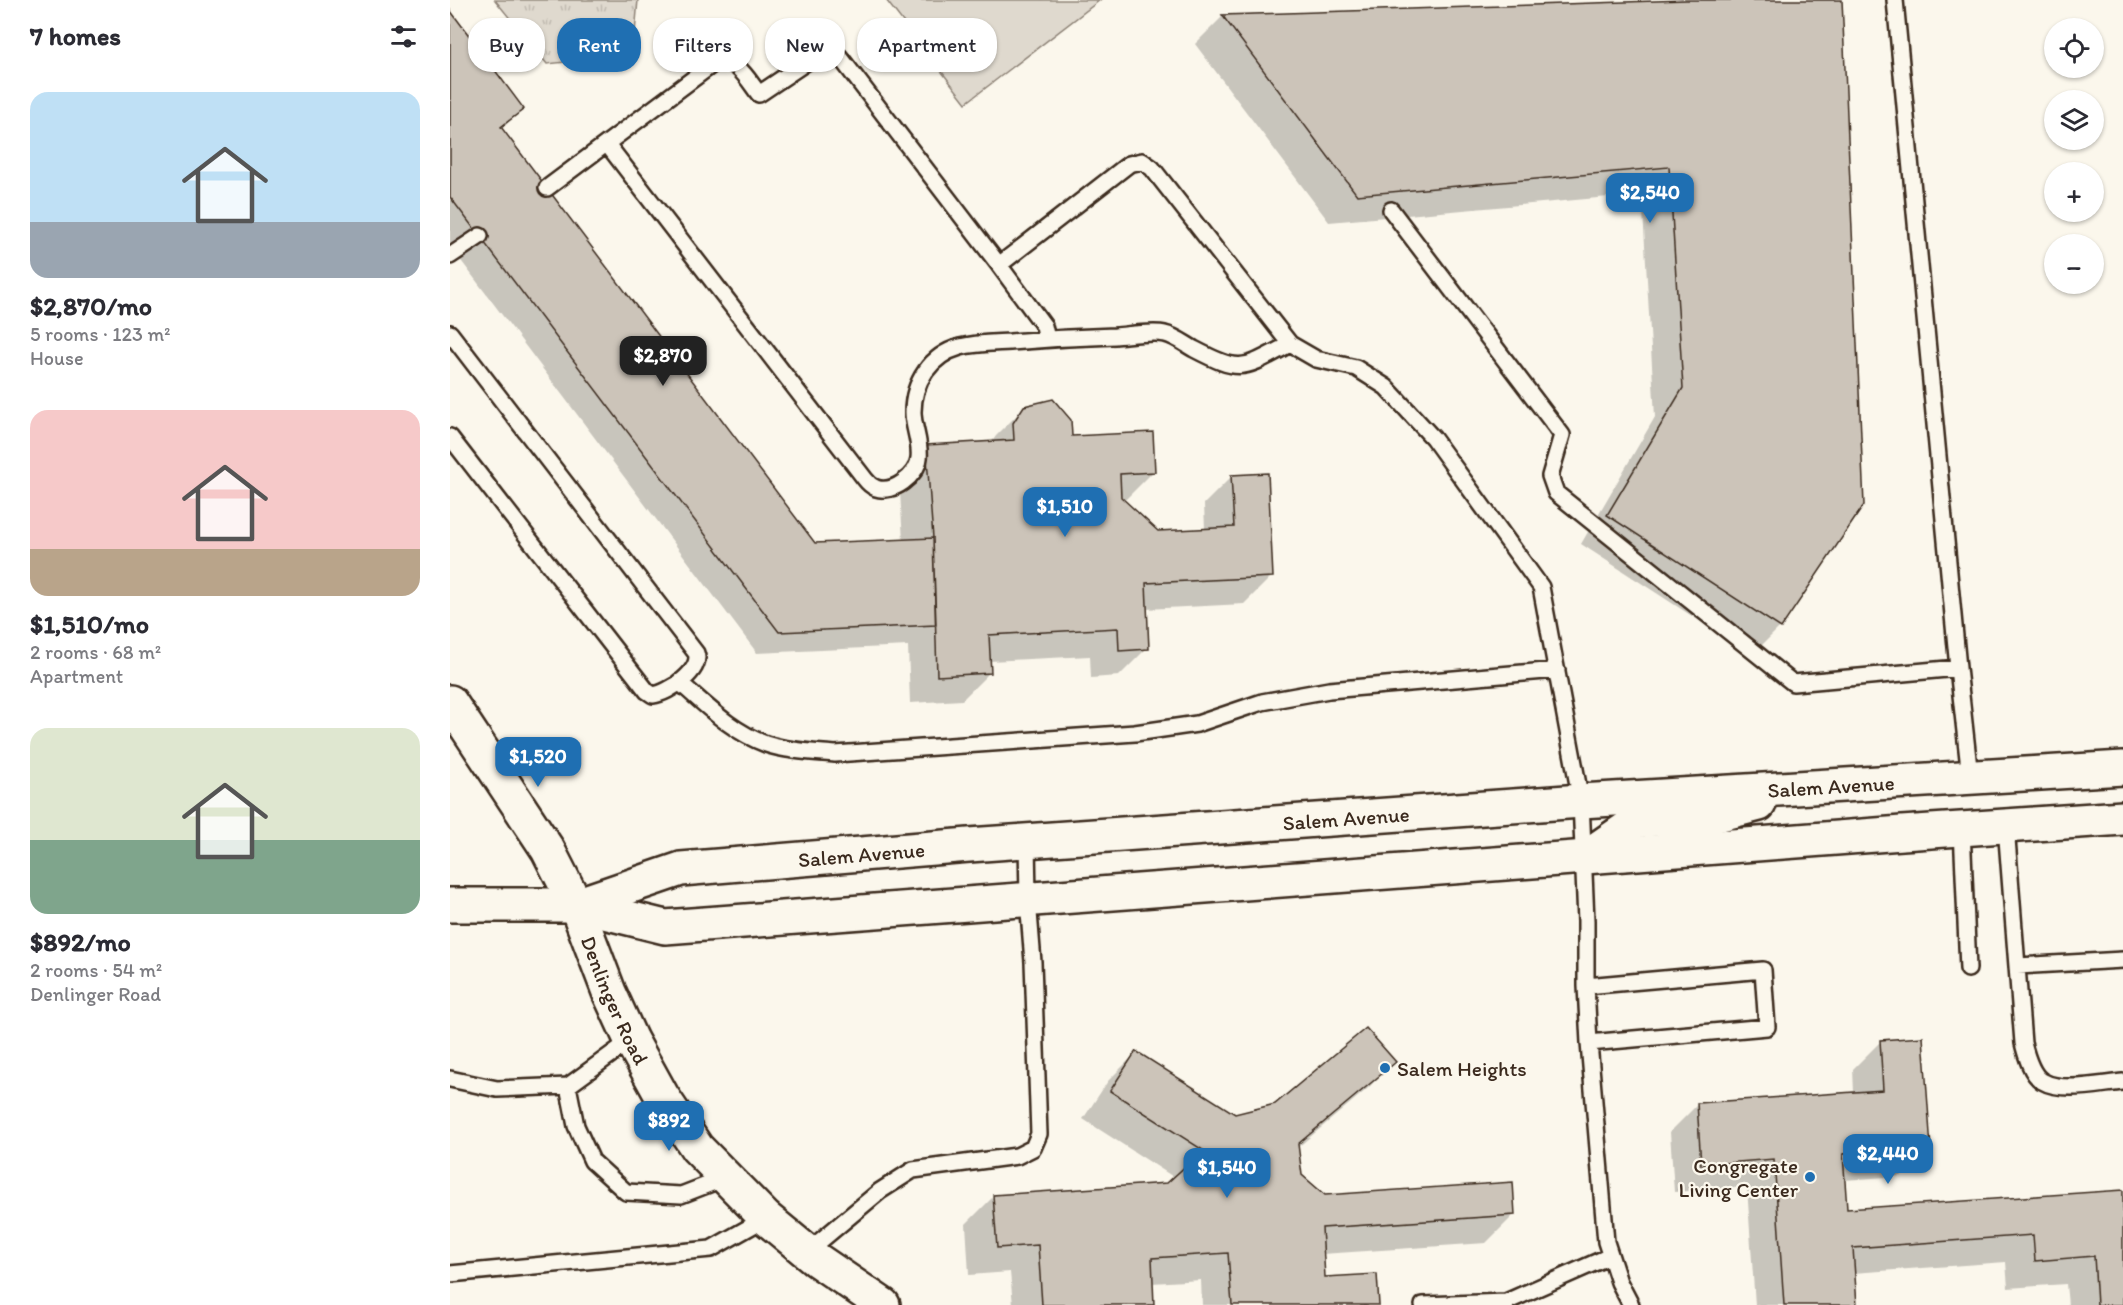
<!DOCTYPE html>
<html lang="en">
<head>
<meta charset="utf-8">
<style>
  :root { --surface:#fff; --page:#f2f2f3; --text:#2b2b33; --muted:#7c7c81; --accent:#1f6fb2 }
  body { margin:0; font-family:Itim,sans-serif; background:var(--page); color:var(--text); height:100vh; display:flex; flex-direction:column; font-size:22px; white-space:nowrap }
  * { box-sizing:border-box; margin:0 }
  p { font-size:20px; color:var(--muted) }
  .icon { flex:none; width:33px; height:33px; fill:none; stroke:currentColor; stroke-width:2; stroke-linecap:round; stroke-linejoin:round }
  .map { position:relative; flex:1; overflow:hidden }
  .side { display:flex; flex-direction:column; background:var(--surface); width:450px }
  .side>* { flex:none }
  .banner { position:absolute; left:18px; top:18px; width:570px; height:54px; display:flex; gap:12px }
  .controls { position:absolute; left:1594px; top:18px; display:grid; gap:12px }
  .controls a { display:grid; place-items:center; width:60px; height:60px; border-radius:50%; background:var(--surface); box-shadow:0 2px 4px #0004; font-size:30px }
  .price { position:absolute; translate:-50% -51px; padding:0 14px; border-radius:12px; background:var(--accent); color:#fff; font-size:20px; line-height:39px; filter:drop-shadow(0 2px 3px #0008) }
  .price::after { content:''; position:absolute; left:50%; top:36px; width:18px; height:14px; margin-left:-9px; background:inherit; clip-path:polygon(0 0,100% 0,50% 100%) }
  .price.active { background:#222; color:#fff }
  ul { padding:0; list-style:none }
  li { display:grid; align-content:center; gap:12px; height:318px; padding:0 30px }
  li span { display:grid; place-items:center; height:186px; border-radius:18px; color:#555 }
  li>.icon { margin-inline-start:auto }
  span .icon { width:108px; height:108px; fill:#fffc; stroke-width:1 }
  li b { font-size:26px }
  h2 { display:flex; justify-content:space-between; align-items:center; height:72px; padding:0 30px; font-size:26px }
  .tag { padding:0 21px; border-radius:24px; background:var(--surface); box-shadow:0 2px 4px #0004; font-size:21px; line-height:54px }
  .tag.active { background:var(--accent); color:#fff }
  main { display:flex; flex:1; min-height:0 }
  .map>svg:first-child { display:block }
  .grass { fill:url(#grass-tufts); stroke:#8d8276; stroke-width:1.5 }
  .pitch { fill:#dfd9ce; stroke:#8d8276; stroke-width:1.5 }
  .shadow { fill:#0003 }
  .building { fill:#ccc4b9; stroke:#3b2a1e; stroke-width:1.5 }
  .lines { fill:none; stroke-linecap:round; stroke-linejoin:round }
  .service-casing { stroke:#3b2a1e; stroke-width:20 }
  .tertiary-casing { stroke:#3b2a1e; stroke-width:38 }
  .primary-casing { stroke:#3b2a1e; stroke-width:38 }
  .service { stroke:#fbf7ec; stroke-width:15 }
  .tertiary { stroke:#fbf7ec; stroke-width:33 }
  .primary { stroke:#fbf7ec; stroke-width:33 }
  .poi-dot { fill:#1f6fb2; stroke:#fbf7ec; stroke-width:2 }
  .labels { text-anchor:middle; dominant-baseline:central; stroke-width:4.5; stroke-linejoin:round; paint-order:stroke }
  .street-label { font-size:21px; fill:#3b2a1e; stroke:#fbf7ec }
  .poi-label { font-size:21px; fill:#3b2a1e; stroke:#fbf7ec; text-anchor:start }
</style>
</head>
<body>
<main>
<section class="side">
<h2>7 homes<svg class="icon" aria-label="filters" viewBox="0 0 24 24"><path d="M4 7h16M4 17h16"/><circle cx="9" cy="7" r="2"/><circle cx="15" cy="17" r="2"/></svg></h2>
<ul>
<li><span style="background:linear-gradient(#bfe0f5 70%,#9aa5b1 0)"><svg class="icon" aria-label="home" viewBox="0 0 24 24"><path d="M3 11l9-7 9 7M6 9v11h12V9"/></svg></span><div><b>$2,870/mo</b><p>5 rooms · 123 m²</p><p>House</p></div></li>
<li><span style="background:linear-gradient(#f6c9c9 75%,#b9a48a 0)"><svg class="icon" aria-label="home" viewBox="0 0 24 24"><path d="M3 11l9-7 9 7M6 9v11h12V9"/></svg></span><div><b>$1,510/mo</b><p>2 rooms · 68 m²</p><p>Apartment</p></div></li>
<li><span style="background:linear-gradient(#dfe7d0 60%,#7fa58c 0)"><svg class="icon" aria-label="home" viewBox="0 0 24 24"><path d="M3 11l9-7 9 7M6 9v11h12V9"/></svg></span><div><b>$892/mo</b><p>2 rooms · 54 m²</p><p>Denlinger Road</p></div></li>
</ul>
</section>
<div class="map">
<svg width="1673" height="1305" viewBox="0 0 1673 1305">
  <defs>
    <pattern id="grass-tufts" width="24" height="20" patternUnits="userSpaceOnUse" patternTransform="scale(1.5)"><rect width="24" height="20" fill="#dfd9ce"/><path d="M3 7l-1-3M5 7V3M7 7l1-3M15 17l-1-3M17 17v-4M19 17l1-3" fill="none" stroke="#c0bab0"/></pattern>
  </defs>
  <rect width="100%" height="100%" fill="#fbf7ec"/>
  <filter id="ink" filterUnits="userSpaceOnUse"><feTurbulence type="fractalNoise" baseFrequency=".0167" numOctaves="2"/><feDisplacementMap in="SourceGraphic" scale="12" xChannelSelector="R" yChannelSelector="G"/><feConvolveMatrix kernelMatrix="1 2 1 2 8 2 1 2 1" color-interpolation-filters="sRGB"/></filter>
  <g filter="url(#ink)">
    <path class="grass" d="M45,0H188L184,44L163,57L97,64Z"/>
    <path class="pitch" d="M436,0H650L516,103Z"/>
    <path class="shadow" d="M1282,0H1390L1413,504L1330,627L1302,655L1131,544L1205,417L1192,194L879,222L745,44L773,16Z
      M0,13L72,108L51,130L365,544L453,541L449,475L477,447L541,443L546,436L574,408L620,438L704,471L676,499H672L708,533L755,530L754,504L782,476L822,576L794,604L696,609L697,648L669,676L641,678L640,656L539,661L540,672L512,700L460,703L458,646L307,653L0,246Z
      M1431,1041L1479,1148L1451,1176L1394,1180L1396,1211L1673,1191V1305H1618L1616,1284L1558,1288L1556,1262L1403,1273L1406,1305H1305L1297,1187L1224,1192L1220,1132L1248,1104L1404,1093L1403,1069Z
      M686,1053L785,1116L825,1106L944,1062L916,1090L847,1148L850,1176L874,1196L1064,1215L1036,1243L872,1254L874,1279L928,1305H752L751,1280L702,1283L703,1305H563L560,1272L519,1275L516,1224L544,1196L718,1185L725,1178L633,1119L658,1081Z"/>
    <path class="building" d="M1236,0H1392L1414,505L1331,628L1157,515L1233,388L1219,167L907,195L772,15Z
      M0,10L74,109L51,127L365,543L483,538L486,625L329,632L0,197Z
      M603,399L621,420L622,436L703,432L705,472L670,474L671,497L708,531L784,527L781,475L818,473L823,577L696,583L699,649L669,651L668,628L539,635L541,673L487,676L483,538L476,445L564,440L563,423L574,406Z
      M916,1028L946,1062L848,1144L852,1175L875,1195L1063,1182L1065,1215L872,1228L875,1277L927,1274L929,1305H782L778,1253L702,1258L704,1305H592L588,1245L547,1248L543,1195L717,1183L753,1150L660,1091L686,1051L785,1114L825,1104Z
      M1473,1037L1481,1148L1393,1154L1397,1209L1673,1190V1305H1647L1644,1256L1585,1261L1583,1235L1403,1248L1407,1305H1334L1324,1159L1251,1165L1247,1103L1433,1090L1430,1040Z"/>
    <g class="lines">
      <defs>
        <path id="service" d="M1445,0L1508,668
          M157,144L415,479C418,483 421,486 426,488C443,494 467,476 469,458C471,443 463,427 463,412C463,382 481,355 510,347C526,343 544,343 560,342C595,339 630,337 665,336C679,335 703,331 715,334C725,336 735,344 744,349C792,374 793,369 840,344
          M97,188L267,61C287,58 298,80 309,94L367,55L380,51L390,57L549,265L679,164L692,161L702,168L840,344L866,359L906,368L936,387L983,438L1091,587L1131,801L1136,921V986L1139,1043L1156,1242L1169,1282L1181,1305
          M941,210L1112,435L1100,476L1106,493L1343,683L1508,668L1520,777
          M0,256L30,236
          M549,265L594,326L597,339
          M0,333L246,653C253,670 219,693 203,695L197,691L0,437
          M229,682C256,705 282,732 316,744C337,751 363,752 385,754L685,733L747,724L812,702L879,690L1107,670
          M1556,826L1573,1043C1576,1055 1581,1074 1592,1081C1612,1093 1650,1084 1673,1082
          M1512,829L1518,969
          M1567,966L1673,960
          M1136,986L1313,970L1317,1027L1139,1043
          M0,1079L47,1089L118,1086L181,1040
          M118,1086L126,1126L142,1161L176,1192L231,1195L275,1178
          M357,1252L430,1191L463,1170L567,1156L583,1148L589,1134L583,962L578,900L577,841
          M0,1274L261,1249L316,1218
          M1056,1302L1160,1256
          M973,1305L1056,1302V1305"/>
        <g id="tertiary">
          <path id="s1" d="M0,702L98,850L126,905L159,992L181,1040L212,1096L247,1148L316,1218L367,1260L433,1305"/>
        </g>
        <g id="primary">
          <path d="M1134,858L1189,820L1259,817L1309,804"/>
          <path d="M0,905H126L215,927L1452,833L1673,818"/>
          <path id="s2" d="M126,905L231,869L519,845L1131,801L1673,768"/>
        </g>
      </defs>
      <use href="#service" class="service-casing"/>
      <use href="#tertiary" class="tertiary-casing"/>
      <use href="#primary" class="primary-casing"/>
      <use href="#service" class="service"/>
      <use href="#tertiary" class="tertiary"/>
      <use href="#primary" class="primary"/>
    </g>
  </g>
  <g class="poi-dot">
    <circle cx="935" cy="1068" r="6"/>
    <circle cx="1360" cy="1177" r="6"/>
  </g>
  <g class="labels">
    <g class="street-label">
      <text stroke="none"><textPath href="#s2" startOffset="1264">Salem Avenue</textPath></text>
      <text stroke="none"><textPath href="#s2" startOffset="778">Salem Avenue</textPath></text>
      <text stroke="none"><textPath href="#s2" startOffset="292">Salem Avenue</textPath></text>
      <text stroke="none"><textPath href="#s1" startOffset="342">Denlinger Road</textPath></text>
    </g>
    <g class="poi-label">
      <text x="947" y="1068">Salem Heights</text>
      <text x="1348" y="1165" text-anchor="end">Congregate<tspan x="1348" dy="24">Living Center</tspan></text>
    </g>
  </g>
</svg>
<div class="controls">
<a><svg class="icon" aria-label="locate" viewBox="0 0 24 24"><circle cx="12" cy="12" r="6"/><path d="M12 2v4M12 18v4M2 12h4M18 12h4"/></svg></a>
<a><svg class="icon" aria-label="layers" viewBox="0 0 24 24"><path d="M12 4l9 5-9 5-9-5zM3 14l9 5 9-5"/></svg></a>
<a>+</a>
<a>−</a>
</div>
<b class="price" style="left:1200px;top:224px">$2,540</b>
<b class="price active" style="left:213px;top:387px">$2,870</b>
<b class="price" style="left:615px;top:538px">$1,510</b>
<b class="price" style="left:88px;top:788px">$1,520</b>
<b class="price" style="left:219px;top:1152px">$892</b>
<b class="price" style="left:1438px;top:1185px">$2,440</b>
<b class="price" style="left:777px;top:1199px">$1,540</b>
<div class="banner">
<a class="tag">Buy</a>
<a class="tag active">Rent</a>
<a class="tag">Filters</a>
<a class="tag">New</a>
<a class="tag">Apartment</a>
</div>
</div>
</main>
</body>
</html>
